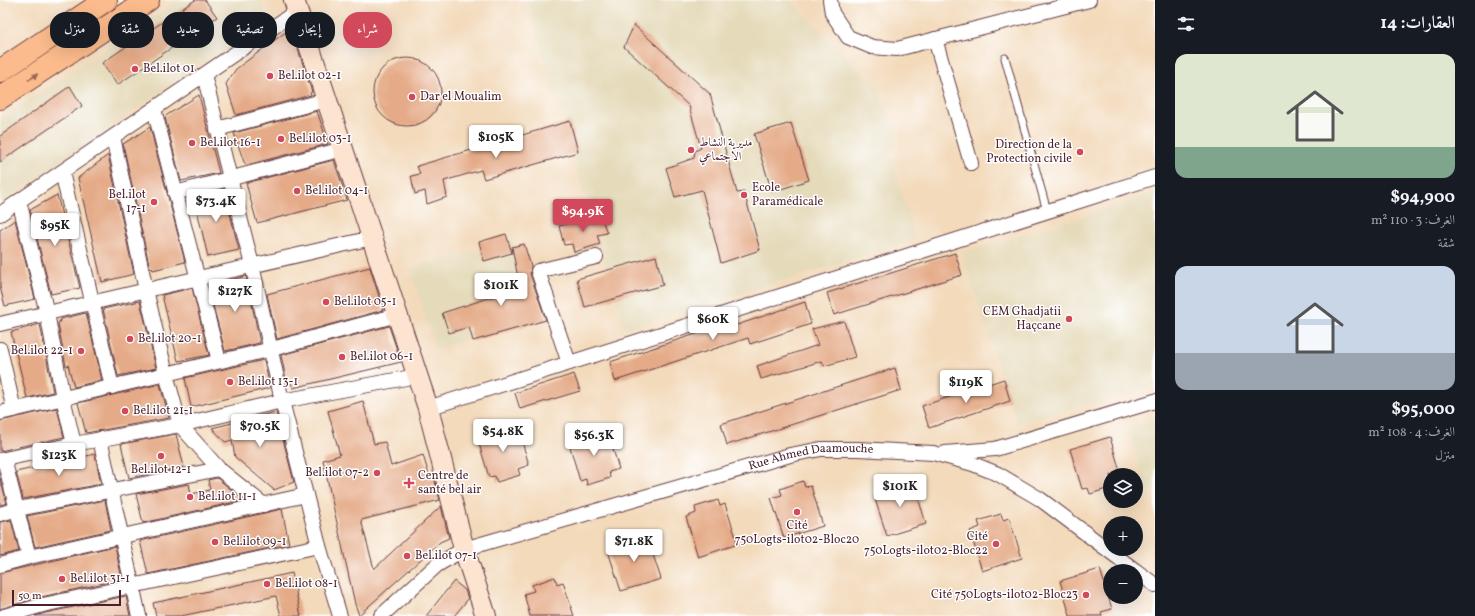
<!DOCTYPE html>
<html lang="ar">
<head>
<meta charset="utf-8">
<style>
  :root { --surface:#171b24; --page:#242831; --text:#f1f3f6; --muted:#9ea1a6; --accent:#d1495b }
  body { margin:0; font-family:Vollkorn,Amiri,serif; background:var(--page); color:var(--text); direction:rtl; height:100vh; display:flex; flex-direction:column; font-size:15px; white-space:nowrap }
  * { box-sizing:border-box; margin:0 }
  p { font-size:13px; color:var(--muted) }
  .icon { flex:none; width:22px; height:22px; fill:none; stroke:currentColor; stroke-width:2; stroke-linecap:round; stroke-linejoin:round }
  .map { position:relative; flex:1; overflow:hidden; direction:ltr }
  .details { display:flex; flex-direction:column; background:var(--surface); width:320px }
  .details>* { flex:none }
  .hud { position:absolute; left:12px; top:12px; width:380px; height:36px; direction:rtl; display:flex; gap:8px }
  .tools { position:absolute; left:1103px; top:468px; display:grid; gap:8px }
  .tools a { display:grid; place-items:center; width:40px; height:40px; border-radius:50%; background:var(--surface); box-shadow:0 4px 16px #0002; font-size:20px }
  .scale { position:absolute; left:12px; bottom:10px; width:109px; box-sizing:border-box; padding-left:4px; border:2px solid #4a1f2b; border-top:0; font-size:11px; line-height:14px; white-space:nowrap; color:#4a1f2b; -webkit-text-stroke:3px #fff; paint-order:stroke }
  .price { position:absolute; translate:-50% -34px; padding:0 9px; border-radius:4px; background:#fff; color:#222; font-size:13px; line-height:26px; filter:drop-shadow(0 1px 2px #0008) }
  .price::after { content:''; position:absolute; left:50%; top:24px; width:12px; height:9px; margin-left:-6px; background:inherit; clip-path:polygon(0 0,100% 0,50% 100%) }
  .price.on { background:var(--accent); color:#fff }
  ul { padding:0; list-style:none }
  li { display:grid; align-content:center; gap:8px; height:212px; padding:0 20px }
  li span { display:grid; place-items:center; height:124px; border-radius:12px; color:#555 }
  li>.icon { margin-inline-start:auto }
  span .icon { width:72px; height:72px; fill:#fffc; stroke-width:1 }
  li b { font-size:17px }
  h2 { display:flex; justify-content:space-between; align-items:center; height:48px; padding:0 20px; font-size:17px }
  .tag { padding:0 14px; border-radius:16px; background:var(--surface); box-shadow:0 4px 16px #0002; font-size:14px; line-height:36px }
  .tag.on { background:var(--accent); color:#fff }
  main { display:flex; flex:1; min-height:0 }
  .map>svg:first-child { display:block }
  .built { fill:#e5daba }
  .building { fill:#e5ab88 }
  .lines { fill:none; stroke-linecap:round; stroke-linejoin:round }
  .lane-casing { stroke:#633b41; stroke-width:9 }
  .street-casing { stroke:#633b41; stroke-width:16 }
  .secondary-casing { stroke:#633b41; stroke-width:22 }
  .primary-casing { stroke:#633b41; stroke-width:24 }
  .lane { stroke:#fff; stroke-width:7 }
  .street { stroke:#fff; stroke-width:14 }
  .secondary { stroke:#fde4d1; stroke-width:20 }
  .primary { stroke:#fbbb8c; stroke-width:22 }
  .oneway { fill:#9a6557 }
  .poi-dot { fill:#d1495b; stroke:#fff; stroke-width:1.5 }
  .labels { text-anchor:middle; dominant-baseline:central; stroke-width:3; stroke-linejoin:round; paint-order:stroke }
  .poi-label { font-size:12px; fill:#4a1f2b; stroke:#fff; text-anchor:start }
  .street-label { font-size:12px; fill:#4a1f2b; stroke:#fff }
</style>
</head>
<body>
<main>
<section class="details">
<h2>العقارات: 14<svg class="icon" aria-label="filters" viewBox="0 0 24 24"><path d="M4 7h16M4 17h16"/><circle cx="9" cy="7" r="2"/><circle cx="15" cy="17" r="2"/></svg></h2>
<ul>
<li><span style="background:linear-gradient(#dfe7d0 75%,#7fa58c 0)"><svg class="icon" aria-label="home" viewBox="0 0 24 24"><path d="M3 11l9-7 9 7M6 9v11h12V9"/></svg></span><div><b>$94,900</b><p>الغرف: 3 · 110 m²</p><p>شقة</p></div></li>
<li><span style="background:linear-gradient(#c9d6e8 70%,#9aa5b1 0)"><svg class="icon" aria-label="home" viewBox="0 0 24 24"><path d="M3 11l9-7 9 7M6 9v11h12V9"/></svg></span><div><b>$95,000</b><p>الغرف: 4 · 108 m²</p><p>منزل</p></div></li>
</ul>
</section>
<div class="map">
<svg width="1155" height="616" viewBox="0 0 1155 616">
  <rect width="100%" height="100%" fill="#fff"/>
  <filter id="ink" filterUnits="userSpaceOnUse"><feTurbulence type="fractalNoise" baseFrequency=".025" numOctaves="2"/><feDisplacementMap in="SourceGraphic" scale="8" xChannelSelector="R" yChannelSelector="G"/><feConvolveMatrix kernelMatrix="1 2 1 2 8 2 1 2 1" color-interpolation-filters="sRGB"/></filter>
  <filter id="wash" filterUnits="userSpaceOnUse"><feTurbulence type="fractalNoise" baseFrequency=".012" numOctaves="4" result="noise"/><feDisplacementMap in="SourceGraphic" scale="16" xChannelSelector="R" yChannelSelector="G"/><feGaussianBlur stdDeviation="0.9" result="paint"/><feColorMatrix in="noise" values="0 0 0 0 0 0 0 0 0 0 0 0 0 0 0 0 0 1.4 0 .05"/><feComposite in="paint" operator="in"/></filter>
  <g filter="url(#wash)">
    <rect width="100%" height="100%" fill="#f3dabb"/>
    <path class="built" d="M179,0H261L267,18L0,204V120Z
      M527,0H789L877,87L898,136L891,155L915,240L625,329Z
      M1155,193V385L1017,423L962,253L1092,214Z
      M514,242L535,318L436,349L410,268Z
      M1155,419V489L1148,491L1127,428Z"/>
    <g id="blocks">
      <path class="building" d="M195,0H205L217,17L117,85L102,63Z
        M634,25L710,94L737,193L744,192L760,250L721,263L702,190L675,197L666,168L694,158L695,151L701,148L689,106L624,47Z
        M291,28L312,92L310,93L311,95L236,115L226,84L236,69Z
        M373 92a34 34 0 1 1 68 0a34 34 0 1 1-68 0Z
        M70,86L82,106L0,162V136Z
        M199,95L219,173L181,181L165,117L167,115Z
        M317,111L328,144L247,165L244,162L234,133Z
        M570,121L578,152L484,179L481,170L444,181L447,197L427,204L425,191L415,194L411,176L420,174L417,166Z
        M791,123L809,180L772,192L754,134Z
        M150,127L185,262L153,270L152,268L150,269L123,144Z
        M108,155L134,274L102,282L78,178Z
        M334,160L347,200L257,223L246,183Z
        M224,189L239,250L208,257L194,197Z
        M57,195L80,288L51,294L30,210Z
        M600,214L607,233L597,235L600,244L574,252L572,244L564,245L559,226Z
        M15,220L35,299L5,306L0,287V230Z
        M506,234L512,253L484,261L479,242Z
        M524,244L531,266L530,274L546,320L473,341L469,327L449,333L442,313L520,288L512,247Z
        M955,253L962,275L834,315L827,293Z
        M656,256L663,285L585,307L577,279Z
        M370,267L383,310L277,339L267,294Z
        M246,276L260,343L225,351L208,286Z
        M192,288L209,355L178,361L162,295Z
        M140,301L156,368L118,376L103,309Z
        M805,302L811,324L750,344L748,338L615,381L610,362L736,321L737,325Z
        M86,313L102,380L74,387L68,365L66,366L58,324L61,319Z
        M844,321L855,357L824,366L822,361L761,379L757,366L818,345L812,329Z
        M40,324L53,392L27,398L11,332Z
        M389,326L401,362L293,388L291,383L287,384L281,355Z
        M264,360L270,388L191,407L185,378Z
        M895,368L901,390L727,445L721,424Z
        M574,374L580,391L520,409L515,393Z
        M1004,379L1010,401L929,428L922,406Z
        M160,384L169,418L86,433L78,403Z
        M363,401L374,444L385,442L391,466L423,455L429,475L433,474L440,500L361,520L374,569L441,506L449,538L440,542L359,615L355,604L323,460L340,455L328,411Z
        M57,408L64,437L0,451V421Z
        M276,412L294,482L274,490L235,457L232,440L225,442L212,428Z
        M517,425L529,465L518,469L520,475L497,482L495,476L489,477L477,437Z
        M607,429L619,469L609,472L610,478L587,485L586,479L580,481L568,440Z
        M176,434L184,467L129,478L121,444Z
        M1110,437L1121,475H1110V488L1090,494L1088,488L1082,489L1070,449Z
        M95,454L101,484L23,499L16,472Z
        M0,478L7,503L0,505Z
        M217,478L244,500L143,523L136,494L189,484L191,494L210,490L208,480Z
        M906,479L908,486L914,484L926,524L887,536L874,496L885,493L883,487Z
        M803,481L805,487L811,486L823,526L784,538L771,498L782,495L780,489Z
        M105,500L111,530L35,547L27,516Z
        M718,500L720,506L725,504L738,544L698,557L686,517L696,513L695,507Z
        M282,509L289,544L148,574L140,541Z
        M1001,514L1003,520L1009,518L1022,558L982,571L970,531L980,527L978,521Z
        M11,520L19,551L0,556V522Z
        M640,535L642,541L648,539L661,579L621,591L608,551L619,548L617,542Z
        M115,546L122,579L41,597L0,609V573Z
        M1100,569L1112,609L1101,612L1102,616H1070L1060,581Z
        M292,573L301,616H281L276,596L181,616H156L153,603Z
        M555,577L557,584L563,582L574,616H530L524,594L534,591L532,585Z
        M454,581L465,590L468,599L454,616H426Z
        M126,596L130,616H35L45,613Z"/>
    </g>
  </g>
  <g filter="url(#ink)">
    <use href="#blocks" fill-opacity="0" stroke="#633b41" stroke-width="1"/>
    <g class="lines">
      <defs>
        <path id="lane" d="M1005,58L1047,211"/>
        <g id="street">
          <path d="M830,0L832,13L848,37L872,47L897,49L1089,0"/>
          <path d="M935,39L971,163"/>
          <path d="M204,75L252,265L282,401L319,546L340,616"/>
          <path d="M154,109L219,361"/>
          <path d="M217,129L326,100"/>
          <path d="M113,137L146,290L166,374L180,425L219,469L264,505"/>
          <path d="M62,172L112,387"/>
          <path d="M175,193L343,149"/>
          <path d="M19,201L47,313L63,398L74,444"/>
          <path d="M0,214L297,11"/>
          <path d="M0,324L372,238"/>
          <path d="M0,349L14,410"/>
          <path d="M569,363L538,271L596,257"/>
          <path d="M428,408L1155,177"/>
          <path d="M0,413L272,349L397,315"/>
          <path d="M100,439L139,616"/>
          <path d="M945,453L995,449L1155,401"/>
          <path d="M4,459L29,557"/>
          <path d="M0,460L74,444L180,425L282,401L417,376"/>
          <path d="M0,514L18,509L219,469"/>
          <path d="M0,565L29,557L306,495"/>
          <path d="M1136,571L1155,585"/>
          <path d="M4,616L43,605L319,546"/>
          <path id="s1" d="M381,616L437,565L464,549L790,455L821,449H858L933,453L973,464L998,474L1040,499L1136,571"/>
        </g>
        <path id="secondary" d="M294,0L428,408L464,549L486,616"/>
        <path id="primary" d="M0,71L106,0
          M0,98L148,0"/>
      </defs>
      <use href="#lane" class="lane-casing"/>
      <use href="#street" class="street-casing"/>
      <use href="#secondary" class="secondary-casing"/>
      <use href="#primary" class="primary-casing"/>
      <use href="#lane" class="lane"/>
      <use href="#street" class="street"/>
      <use href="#secondary" class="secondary"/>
      <use href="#primary" class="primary"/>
    </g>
    <defs><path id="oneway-solid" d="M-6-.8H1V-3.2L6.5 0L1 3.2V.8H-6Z"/></defs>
    <use class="oneway" href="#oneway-solid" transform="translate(33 77) rotate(-33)"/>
  </g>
  <g class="poi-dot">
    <circle cx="135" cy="69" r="4"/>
    <circle cx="270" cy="76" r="4"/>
    <circle cx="412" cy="97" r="4"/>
    <circle cx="281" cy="139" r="4"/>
    <circle cx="192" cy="143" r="4"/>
    <circle cx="691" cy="150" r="4"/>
    <circle cx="1080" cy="152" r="4"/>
    <circle cx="297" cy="191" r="4"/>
    <circle cx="744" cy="195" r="4"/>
    <circle cx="154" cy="202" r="4"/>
    <circle cx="326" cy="302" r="4"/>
    <circle cx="1069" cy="319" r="4"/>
    <circle cx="130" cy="339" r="4"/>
    <circle cx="81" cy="351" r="4"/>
    <circle cx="342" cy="357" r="4"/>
    <circle cx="230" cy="382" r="4"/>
    <circle cx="125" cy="411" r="4"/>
    <circle cx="161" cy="456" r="4"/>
    <circle cx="377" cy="473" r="4"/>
    <path d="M407 477h4v4h4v4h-4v4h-4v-4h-4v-4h4z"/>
    <circle cx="190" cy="497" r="4"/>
    <circle cx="797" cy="512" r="4"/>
    <circle cx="215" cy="542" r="4"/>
    <circle cx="996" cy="544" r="4"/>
    <circle cx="407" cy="556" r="4"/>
    <circle cx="62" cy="579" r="4"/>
    <circle cx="267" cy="584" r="4"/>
    <circle cx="1086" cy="595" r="4"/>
  </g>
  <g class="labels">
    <g class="poi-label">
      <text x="143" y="69">Bel.ilot 01</text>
      <text x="278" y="76">Bel.ilot 02-1</text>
      <text x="420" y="97">Dar el Moualim</text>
      <text x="289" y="139">Bel.ilot 03-1</text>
      <text x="200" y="143">Bel.ilot 16-1</text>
      <text x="699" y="143">مديرية النشاط<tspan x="699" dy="14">الاجتماعي</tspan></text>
      <text x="1072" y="145" text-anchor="end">Direction de la<tspan x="1072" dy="14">Protection civile</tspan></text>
      <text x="752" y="188">Ecole<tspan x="752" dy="14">Paramédicale</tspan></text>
      <text x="305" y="191">Bel.ilot 04-1</text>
      <text x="146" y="195" text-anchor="end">Bel.ilot<tspan x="146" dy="14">17-1</tspan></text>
      <text x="334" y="302">Bel.ilot 05-1</text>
      <text x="1061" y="312" text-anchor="end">CEM Ghadjatii<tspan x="1061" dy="14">Haçcane</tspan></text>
      <text x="138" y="339">Bel.ilot 20-1</text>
      <text x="73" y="351" text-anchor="end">Bel.ilot 22-1</text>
      <text x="350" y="357">Bel.ilot 06-1</text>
      <text x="238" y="382">Bel.ilot 13-1</text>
      <text x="133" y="411">Bel.ilot 21-1</text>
      <text x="161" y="470" text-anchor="middle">Bel.ilot 12-1</text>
      <text x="369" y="473" text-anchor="end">Bel.ilot 07-2</text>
      <text x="418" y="476">Centre de<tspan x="418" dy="14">santé bel air</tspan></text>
      <text x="198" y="497">Bel.ilot 11-1</text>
      <text x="797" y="526" text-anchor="middle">Cité<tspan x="797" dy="14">750Logts-ilot02-Bloc20</tspan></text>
      <text x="988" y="537" text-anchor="end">Cité<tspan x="988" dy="14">750Logts-ilot02-Bloc22</tspan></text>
      <text x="223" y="542">Bel.ilot 09-1</text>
      <text x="415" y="556">Bel.ilot 07-1</text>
      <text x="70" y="579">Bel.ilot 31-1</text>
      <text x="275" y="584">Bel.ilot 08-1</text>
      <text x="1078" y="595" text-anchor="end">Cité 750Logts-ilot02-Bloc23</text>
    </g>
    <g class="street-label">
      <text stroke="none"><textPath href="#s1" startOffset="467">Rue Ahmed Daamouche</textPath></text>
    </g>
  </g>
</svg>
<div class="tools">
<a><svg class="icon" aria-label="layers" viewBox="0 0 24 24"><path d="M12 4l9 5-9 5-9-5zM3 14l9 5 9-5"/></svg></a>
<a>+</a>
<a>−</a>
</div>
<div class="scale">50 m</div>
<b class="price" style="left:496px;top:159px">$105K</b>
<b class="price" style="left:216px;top:223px">$73.4K</b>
<b class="price on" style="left:583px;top:233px">$94.9K</b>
<b class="price" style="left:55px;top:247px">$95K</b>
<b class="price" style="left:501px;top:307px">$101K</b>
<b class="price" style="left:235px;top:313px">$127K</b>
<b class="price" style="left:713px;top:341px">$60K</b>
<b class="price" style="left:966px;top:404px">$119K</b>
<b class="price" style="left:260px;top:448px">$70.5K</b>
<b class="price" style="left:503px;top:453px">$54.8K</b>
<b class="price" style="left:594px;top:457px">$56.3K</b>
<b class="price" style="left:59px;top:477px">$123K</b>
<b class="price" style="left:900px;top:508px">$101K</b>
<b class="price" style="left:634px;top:563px">$71.8K</b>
<div class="hud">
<a class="tag on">شراء</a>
<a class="tag">إيجار</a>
<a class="tag">تصفية</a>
<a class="tag">جديد</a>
<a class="tag">شقة</a>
<a class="tag">منزل</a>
</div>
</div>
</main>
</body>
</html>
